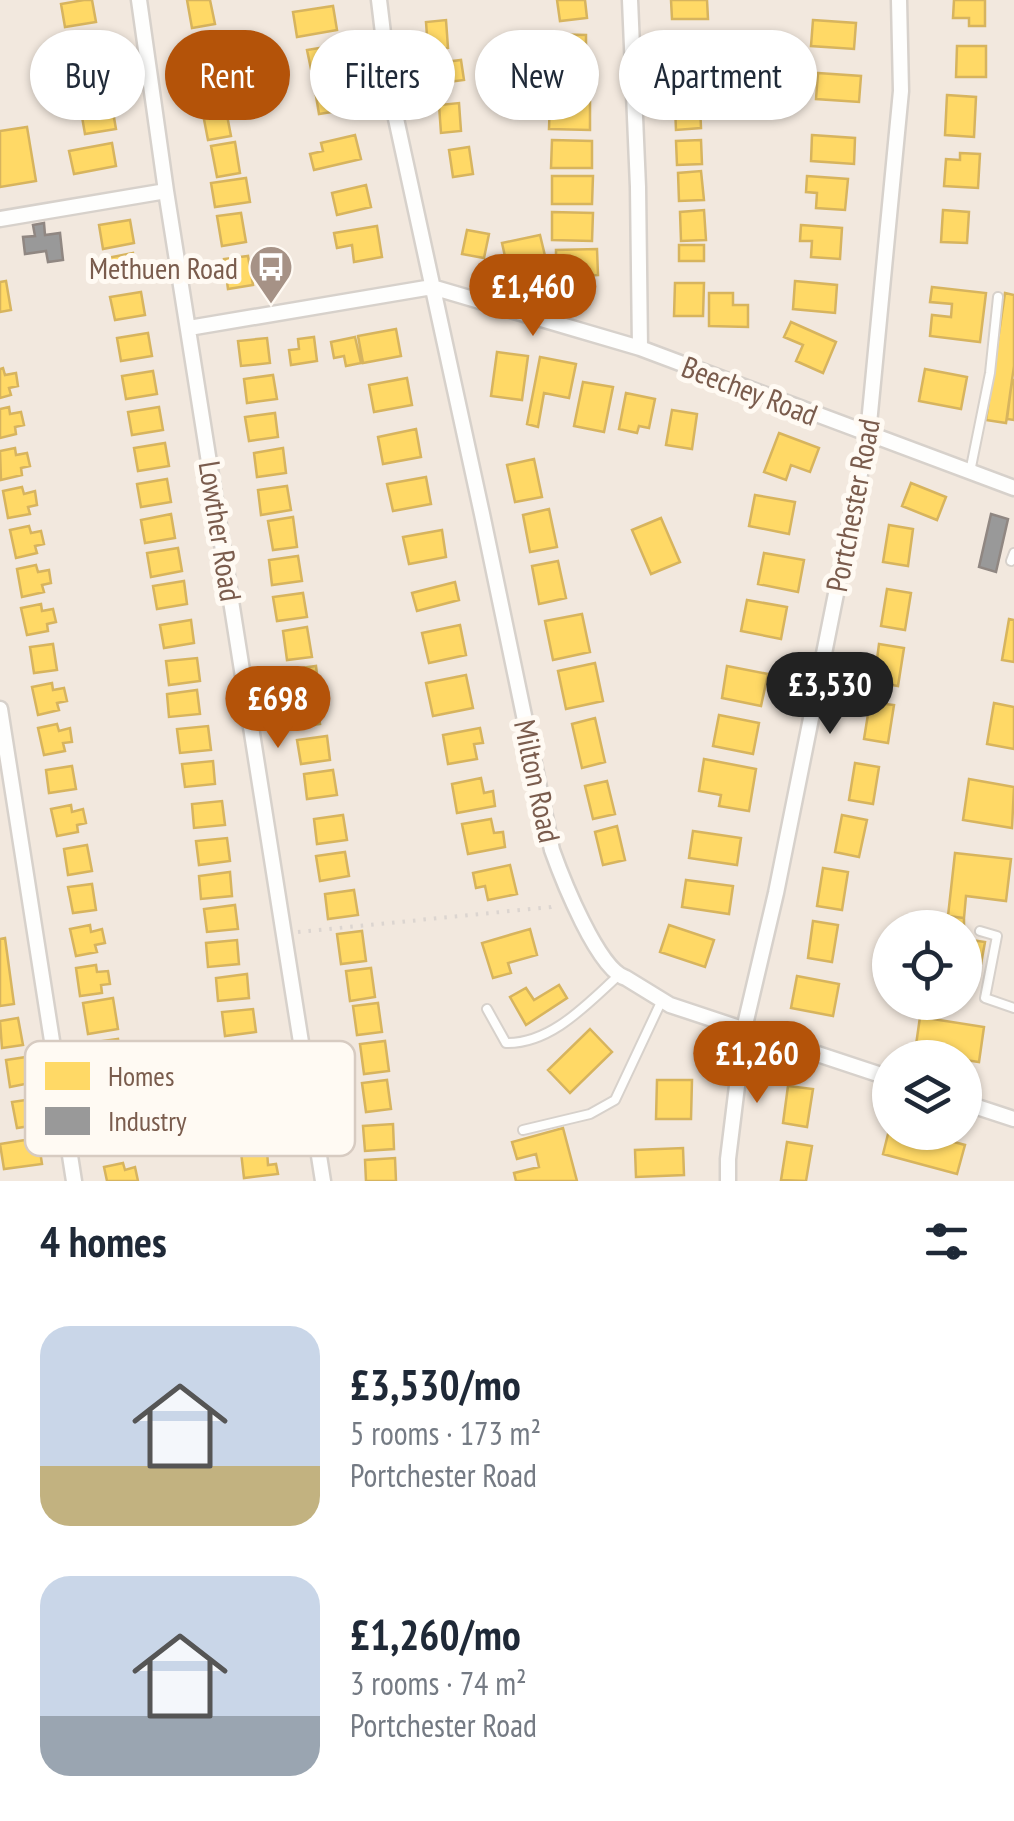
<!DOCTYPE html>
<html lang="en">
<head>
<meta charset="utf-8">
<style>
  :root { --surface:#fff; --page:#f6f6f7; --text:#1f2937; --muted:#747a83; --accent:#b45309 }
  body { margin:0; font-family:"PT Sans Narrow",sans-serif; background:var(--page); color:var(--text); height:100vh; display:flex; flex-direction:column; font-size:38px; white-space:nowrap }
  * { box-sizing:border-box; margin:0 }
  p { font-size:32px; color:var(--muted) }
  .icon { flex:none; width:55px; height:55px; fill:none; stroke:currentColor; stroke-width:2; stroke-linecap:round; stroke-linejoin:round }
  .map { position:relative; height:1181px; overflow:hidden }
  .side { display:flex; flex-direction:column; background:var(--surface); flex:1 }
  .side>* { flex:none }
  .top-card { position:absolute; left:30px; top:30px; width:955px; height:90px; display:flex; gap:20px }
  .fabs { position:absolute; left:872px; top:910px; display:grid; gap:20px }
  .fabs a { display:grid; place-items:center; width:110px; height:110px; border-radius:50%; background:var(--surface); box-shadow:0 2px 8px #0004; font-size:50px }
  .price { position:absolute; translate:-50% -85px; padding:0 22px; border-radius:35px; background:var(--accent); color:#fff; font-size:32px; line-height:65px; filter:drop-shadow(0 2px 5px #0008) }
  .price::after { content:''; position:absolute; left:50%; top:60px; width:30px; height:22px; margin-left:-15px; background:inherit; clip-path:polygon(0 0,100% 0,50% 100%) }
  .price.on { background:#222; color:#fff }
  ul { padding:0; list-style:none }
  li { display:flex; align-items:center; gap:30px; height:250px; padding:0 40px }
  li span { display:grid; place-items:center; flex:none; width:280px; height:200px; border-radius:30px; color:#555 }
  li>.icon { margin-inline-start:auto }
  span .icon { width:120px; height:120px; fill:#fffc; stroke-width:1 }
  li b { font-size:42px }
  h2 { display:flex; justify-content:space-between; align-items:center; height:120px; padding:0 40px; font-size:42px }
  .pill { padding:0 35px; border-radius:45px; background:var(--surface); box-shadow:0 2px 8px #0004; font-size:35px; line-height:90px }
  .pill.on { background:var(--accent); color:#fff }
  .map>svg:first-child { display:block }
  .residential { fill:#f2e8de; fill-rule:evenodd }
  .homes { fill:#ffd966; stroke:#d7b45e; stroke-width:2.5 }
  .industry { fill:#999; stroke:#908782; stroke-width:2.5 }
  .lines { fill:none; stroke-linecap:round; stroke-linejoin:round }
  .service-casing { stroke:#d7d1cb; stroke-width:12 }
  .minor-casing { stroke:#d7d1cb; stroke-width:19 }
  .path { stroke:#dcd5d0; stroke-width:4; stroke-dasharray:2.5 8; stroke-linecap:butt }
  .service { stroke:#fefefd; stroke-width:8 }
  .minor { stroke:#fefefd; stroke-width:14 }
  .labels { text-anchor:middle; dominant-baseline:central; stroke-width:10; stroke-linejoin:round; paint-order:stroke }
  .poi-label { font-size:30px; fill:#7a5c4d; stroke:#fffaf3; text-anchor:end }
  .street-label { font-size:30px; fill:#7a5c4d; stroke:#fffaf3 }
  .key { fill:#fffaf3; stroke:#d7cbc1; stroke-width:2.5 }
  .key-label { font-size:28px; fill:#7a5c4d }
</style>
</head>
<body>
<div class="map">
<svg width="1014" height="1181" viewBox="0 0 1014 1181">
  <rect width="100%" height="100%" fill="#f9f5f0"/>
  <path class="residential" d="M0,0H1014V1181H0ZM890,928H965V1002H890ZM890,1058H965V1132H890Z"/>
  <path class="homes" d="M84,0H92L96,22L65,27L61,4Z
    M187,0H210L215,24L192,28Z
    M557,0H585L587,18L560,21Z
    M671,0H707L708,19H672Z
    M954,0H985V26H969V18H953Z
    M333,6L337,30L297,37L293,12Z
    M446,20L448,48L428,50L426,22Z
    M813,20L856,23L854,49L811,46Z
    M215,32L220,63L197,67L192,36Z
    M705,32V52L675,54L674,34Z
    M546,34L586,35V63L545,62Z
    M98,37L102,60L71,65L68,42Z
    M338,45L341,63L311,69L307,50Z
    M957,46H986V77H956Z
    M461,60L464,80L432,84L429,64Z
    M702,67L703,91L678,92L677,68Z
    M221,68L227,99L203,103L198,72Z
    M550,69H591L590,97L550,96Z
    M106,71L110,95L79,100L75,76Z
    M818,73L861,76L859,102L816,99Z
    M346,91L350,109L319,114L316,96Z
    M947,95L976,97L974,137L945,135Z
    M550,101L590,102V130L549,129Z
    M459,103L461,131L441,133L439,105Z
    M700,104L701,128L676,130L675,106Z
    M225,105L231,136L208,140L202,109Z
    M112,106L116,129L85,134L81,111Z
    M27,127L36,181L0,187V131Z
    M355,135L361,159L314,170L310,154L323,151L321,143Z
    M812,135L855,138L854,164L811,161Z
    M552,140L592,141V168H551Z
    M701,140L702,164L677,165L676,141Z
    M235,142L240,173L217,177L211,146Z
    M112,143L116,166L74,174L69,151Z
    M469,147L473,174L453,177L449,150Z
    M960,153L980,154L978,188L944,186L946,159L960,160Z
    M701,171L704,200L679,201L678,173Z
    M552,176H593L592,204H552Z
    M807,176L848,179L845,210L816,208L817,193L806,192Z
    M246,178L250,202L215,207L211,183Z
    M366,185L371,207L337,215L332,193Z
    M704,210L706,240L681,241L680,212Z
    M943,210L969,212L967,243L941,242Z
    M552,212L593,213L592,241L552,240Z
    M241,213L246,242L222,246L217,216Z
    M130,220L134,243L103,249L99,225Z
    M801,225L842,228L840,259L811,257L812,241H800Z
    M377,226L382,257L354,262L352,245L337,248L334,233Z
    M467,230L489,234L484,258L462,254Z
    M540,235L547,264L524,269L521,258L506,261L502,243Z
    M679,245H704V261H679Z
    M597,249L598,275L556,277V250Z
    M133,253L137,277L106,282L102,259Z
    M248,256L253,285L228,289L224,259Z
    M6,281L11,310L0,312V282Z
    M795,281L837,285L835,313L793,309Z
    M675,283H704L703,316H674Z
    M932,287L986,293L980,342L930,336L932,315L951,317L952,304L930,302Z
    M141,292L145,315L115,320L110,297Z
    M709,293H733V305H748V327L709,326Z
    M1005,293L1014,295V366L1006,423L986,420Z
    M791,322L836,342L823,373L796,361L803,345L784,337Z
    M396,329L401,356L363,363L358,336Z
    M148,333L152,356L121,361L117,338Z
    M314,337L317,361L291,365L289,350L299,349L298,339Z
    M355,337L361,363L346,366L344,356L334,358L331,342Z
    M267,338L270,363L241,366L238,341Z
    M497,352L528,356L522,400L491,396Z
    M540,357L576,364L569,398L544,393L538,427L527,424Z
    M3,368L5,375L16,373L18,386L9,388L11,395L0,398V369Z
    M925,369L967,377L961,409L919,401Z
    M153,371L157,394L126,399L122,376Z
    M273,375L277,399L247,403L244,379Z
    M407,378L412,405L374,412L369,385Z
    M1012,380H1014V420L1007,419Z
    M583,382L613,387L604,432L574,426Z
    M626,393L655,399L649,428L639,426L637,433L619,429Z
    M9,407L10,414L21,412L24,425L15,427L16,434L0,438V409Z
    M159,407L163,430L132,435L128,412Z
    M672,410L697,414L692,449L666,445Z
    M275,413L278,437L249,441L245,417Z
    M416,429L421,457L383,464L378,437Z
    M779,433L819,448L810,472L791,465L786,480L764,472Z
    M165,443L169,466L138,471L134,448Z
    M15,448L16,455L27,453L30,466L21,468L22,475L1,480L0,451Z
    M283,448L286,473L257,477L254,453Z
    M534,459L542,497L515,502L507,465Z
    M426,477L431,504L393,511L387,484Z
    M167,479L171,502L141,507L137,484Z
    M911,483L946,497L937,520L902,506Z
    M287,486L291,510L261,515L258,490Z
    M22,487L24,494L35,491L37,505L28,507L30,514L8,518L3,491Z
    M755,495L795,502L789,534L749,526Z
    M549,509L557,547L530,552L523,515Z
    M171,514L175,538L145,543L141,520Z
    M293,517L297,547L273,550L268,521Z
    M661,518L680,562L651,574L632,530Z
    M889,525L913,529L908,566L883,562Z
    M29,526L31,533L41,531L44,544L35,546L37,553L16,558L10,530Z
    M442,530L446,557L409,564L403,537Z
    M178,548L182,571L151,577L147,553Z
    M764,553L804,560L798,592L758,584Z
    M298,556L302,581L272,585L269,560Z
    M558,561L566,598L539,604L532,566Z
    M36,565L38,572L49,570L51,583L42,585L44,592L22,597L17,569Z
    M184,581L187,604L157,609L153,586Z
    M455,582L459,600L417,611L412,593Z
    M887,589L911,593L905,630L881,626Z
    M303,593L307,617L277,621L273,597Z
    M747,600L787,607L781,639L741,631Z
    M41,604L42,611L53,609L56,622L47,624L48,631L27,635L21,608Z
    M582,614L590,652L553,660L545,621Z
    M1009,619L1014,620V662L1002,660Z
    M191,620L194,643L164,648L160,625Z
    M460,625L466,655L429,663L422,633Z
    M307,627L312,657L287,660L283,631Z
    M53,644L57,670L34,673L30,647Z
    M879,644L904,648L898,686L874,682Z
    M197,658L200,681L169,685L166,661Z
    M595,663L603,701L566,709L558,671Z
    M316,666L319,691L290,695L286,670Z
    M727,666L768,674L761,706L722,698Z
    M466,675L473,708L433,716L426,683Z
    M52,683L53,690L64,688L67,701L57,703L59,710L38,715L32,687Z
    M197,690L200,714L169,717L167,694Z
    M316,699L320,724L290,728L287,703Z
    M870,702L894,705L888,743L864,739Z
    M994,703L1014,707V749L987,744Z
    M719,715L759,723L753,754L713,746Z
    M595,718L605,762L582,768L572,724Z
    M57,724L59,731L70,728L72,742L63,743L65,751L44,755L38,728Z
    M208,726L211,750L180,753L177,729Z
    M480,728L483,743L474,744L477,759L448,764L443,735Z
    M327,736L330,760L301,764L297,740Z
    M704,759L756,769L749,811L719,806L721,795L699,791Z
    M213,761L215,784L185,787L182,764Z
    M855,763L879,767L873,804L849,800Z
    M72,766L76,789L49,793L46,770Z
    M333,770L337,795L307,799L304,774Z
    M481,778L484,793L493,791L495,806L457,813L452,784Z
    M969,779L1014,787L1012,828L963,820Z
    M607,781L615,814L593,819L585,786Z
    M222,801L225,825L194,828L192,804Z
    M71,805L72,812L83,809L86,823L77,825L78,832L57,836L51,809Z
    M343,815L347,840L317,844L314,819Z
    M842,815L867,820L859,857L835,852Z
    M491,819L494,833L503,832L505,847L468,854L462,824Z
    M617,826L625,860L603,865L595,832Z
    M693,831L741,838L737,865L689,858Z
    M227,838L230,861L199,865L196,841Z
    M87,845L92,871L68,875L64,849Z
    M345,852L349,876L320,881L316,856Z
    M955,853L1011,859L1006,901L966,896L964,918L948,916Z
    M510,865L517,894L488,900L485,886L476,888L473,873Z
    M823,868L848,872L842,910L817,906Z
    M230,872L232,896L201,899L199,876Z
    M686,880L733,886L729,914L682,907Z
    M92,884L96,910L73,913L68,887Z
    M354,890L358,915L328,919L325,894Z
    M235,905L238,929L207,932L204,909Z
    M948,916L964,918V928H946Z
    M813,921L838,925L832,962L808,958Z
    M90,925L91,932L102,929L105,943L95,945L97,952L76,956L70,929Z
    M669,925L714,940L705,967L660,952Z
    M530,929L537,955L508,963L511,973L493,978L482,943Z
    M362,931L366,961L341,964L337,934Z
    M5,938L14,1004L0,1006V939Z
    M965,939L985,942L981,964L965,962Z
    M237,940L239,964L208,967L206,943Z
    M96,965L97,972L108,971L110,984L101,985L102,993L80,996L76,968Z
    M371,968L375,997L350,1001L346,971Z
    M247,974L249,998L218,1001L216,978Z
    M797,976L839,984L833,1016L791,1008Z
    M559,985L567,998L526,1025L510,997L526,988L534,1000Z
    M113,998L118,1029L88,1034L83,1003Z
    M378,1003L382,1032L357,1035L353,1006Z
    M253,1009L256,1032L225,1036L222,1012Z
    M920,1017L984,1027L979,1062L965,1060V1058L915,1052Z
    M18,1018L23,1045L2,1048L0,1021Z
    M590,1029L612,1052L570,1093L548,1070Z
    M118,1039L123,1070L93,1075L88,1043Z
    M385,1041L389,1071L364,1074L360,1044Z
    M26,1057L30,1083L10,1087L6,1060Z
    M387,1080L391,1109L366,1112L362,1083Z
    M657,1080H692L691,1119H656Z
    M788,1086L813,1089L807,1127L783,1123Z
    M33,1099L37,1125L17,1128L12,1102Z
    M393,1124L394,1149L365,1151L363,1126Z
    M890,1126V1132H917L965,1145L957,1174L883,1154Z
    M563,1128L577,1181H516L514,1173L539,1167L536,1154L517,1159L512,1142Z
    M38,1138L42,1164L4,1169L0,1144Z
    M787,1142L812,1146L806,1181L781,1180Z
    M683,1148L684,1175L636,1177L635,1150Z
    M267,1150L268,1165L276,1164L278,1174L244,1178L241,1152Z
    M395,1158L396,1181H366L365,1160Z
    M123,1163L125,1170L135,1167L138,1181H107L104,1167Z"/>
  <path class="industry" d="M44,223L45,235L60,233L63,260L48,262L46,251L25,254L23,237L35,236L33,225Z
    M991,514L1008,519L996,572L979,567Z"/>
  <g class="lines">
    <defs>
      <path id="service" d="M970,472L990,373L998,297
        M1011,561L1014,553
        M980,931L997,936L985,998L1014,1008
        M487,1009L506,1043C551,1044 587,1004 618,976
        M523,1130L590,1114L615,1100L662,1000"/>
      <path id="minor" d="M139,0L166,191L323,1181
        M379,0L390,91L482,514L552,850C562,878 598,970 626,978L670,1005L890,1078
        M630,0L638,187L640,348
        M0,219L166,191
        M189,328L432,287L640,348L1014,488
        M0,709L74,1181
        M965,1103L1014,1119
        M728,1181V1159L744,1029L776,893L868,434L901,91L899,0"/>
    </defs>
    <use href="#service" class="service-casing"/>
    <use href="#minor" class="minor-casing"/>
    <path class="path" d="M298,932L551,907L557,905"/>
    <use href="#service" class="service"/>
    <use href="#minor" class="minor"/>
  </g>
  <defs>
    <symbol id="bus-pin" viewBox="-11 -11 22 30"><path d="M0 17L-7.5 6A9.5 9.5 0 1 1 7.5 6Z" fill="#a69286" stroke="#fffaf3"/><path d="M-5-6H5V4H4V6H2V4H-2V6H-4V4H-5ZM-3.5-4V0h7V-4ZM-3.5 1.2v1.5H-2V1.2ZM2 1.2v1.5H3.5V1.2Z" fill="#fff"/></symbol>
  </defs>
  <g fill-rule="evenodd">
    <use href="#bus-pin" x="246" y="242" width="50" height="68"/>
  </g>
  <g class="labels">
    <g class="poi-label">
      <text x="238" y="267">Methuen Road</text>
    </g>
    <g class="street-label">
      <text transform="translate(750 390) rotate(21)">Beechey Road</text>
      <text transform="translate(852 505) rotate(-79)">Portchester Road</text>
      <text transform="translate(221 531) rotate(81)">Lowther Road</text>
      <text transform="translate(538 781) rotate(78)">Milton Road</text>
    </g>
  </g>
  <rect x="25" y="1041" width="330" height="115" rx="15" class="key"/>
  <rect x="45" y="1062" width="45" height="28" fill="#ffd966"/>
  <rect x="45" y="1107" width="45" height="28" fill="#999"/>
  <g class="key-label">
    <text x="108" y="1086">Homes</text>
    <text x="108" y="1131">Industry</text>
  </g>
</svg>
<div class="fabs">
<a><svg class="icon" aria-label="locate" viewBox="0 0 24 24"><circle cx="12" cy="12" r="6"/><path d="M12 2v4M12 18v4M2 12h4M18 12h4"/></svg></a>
<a><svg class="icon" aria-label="layers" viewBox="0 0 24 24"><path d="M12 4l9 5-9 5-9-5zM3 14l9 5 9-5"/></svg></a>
</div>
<b class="price" style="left:533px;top:339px">£1,460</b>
<b class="price on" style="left:830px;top:737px">£3,530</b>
<b class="price" style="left:278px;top:751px">£698</b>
<b class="price" style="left:757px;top:1106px">£1,260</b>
<div class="top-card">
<a class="pill">Buy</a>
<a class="pill on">Rent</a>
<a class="pill">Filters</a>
<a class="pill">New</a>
<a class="pill">Apartment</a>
</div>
</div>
<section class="side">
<h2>4 homes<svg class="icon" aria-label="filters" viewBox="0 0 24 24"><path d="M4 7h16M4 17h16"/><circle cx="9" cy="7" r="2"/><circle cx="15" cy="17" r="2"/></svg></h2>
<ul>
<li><span style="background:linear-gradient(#c9d6e8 70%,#c2b280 0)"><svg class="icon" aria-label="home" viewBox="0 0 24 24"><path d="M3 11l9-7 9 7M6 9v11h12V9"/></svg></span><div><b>£3,530/mo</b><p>5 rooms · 173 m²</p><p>Portchester Road</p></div></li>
<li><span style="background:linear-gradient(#c9d6e8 70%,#9aa5b1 0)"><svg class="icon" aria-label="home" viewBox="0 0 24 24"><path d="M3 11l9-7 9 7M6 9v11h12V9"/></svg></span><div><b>£1,260/mo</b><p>3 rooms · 74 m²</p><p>Portchester Road</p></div></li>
</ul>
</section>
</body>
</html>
